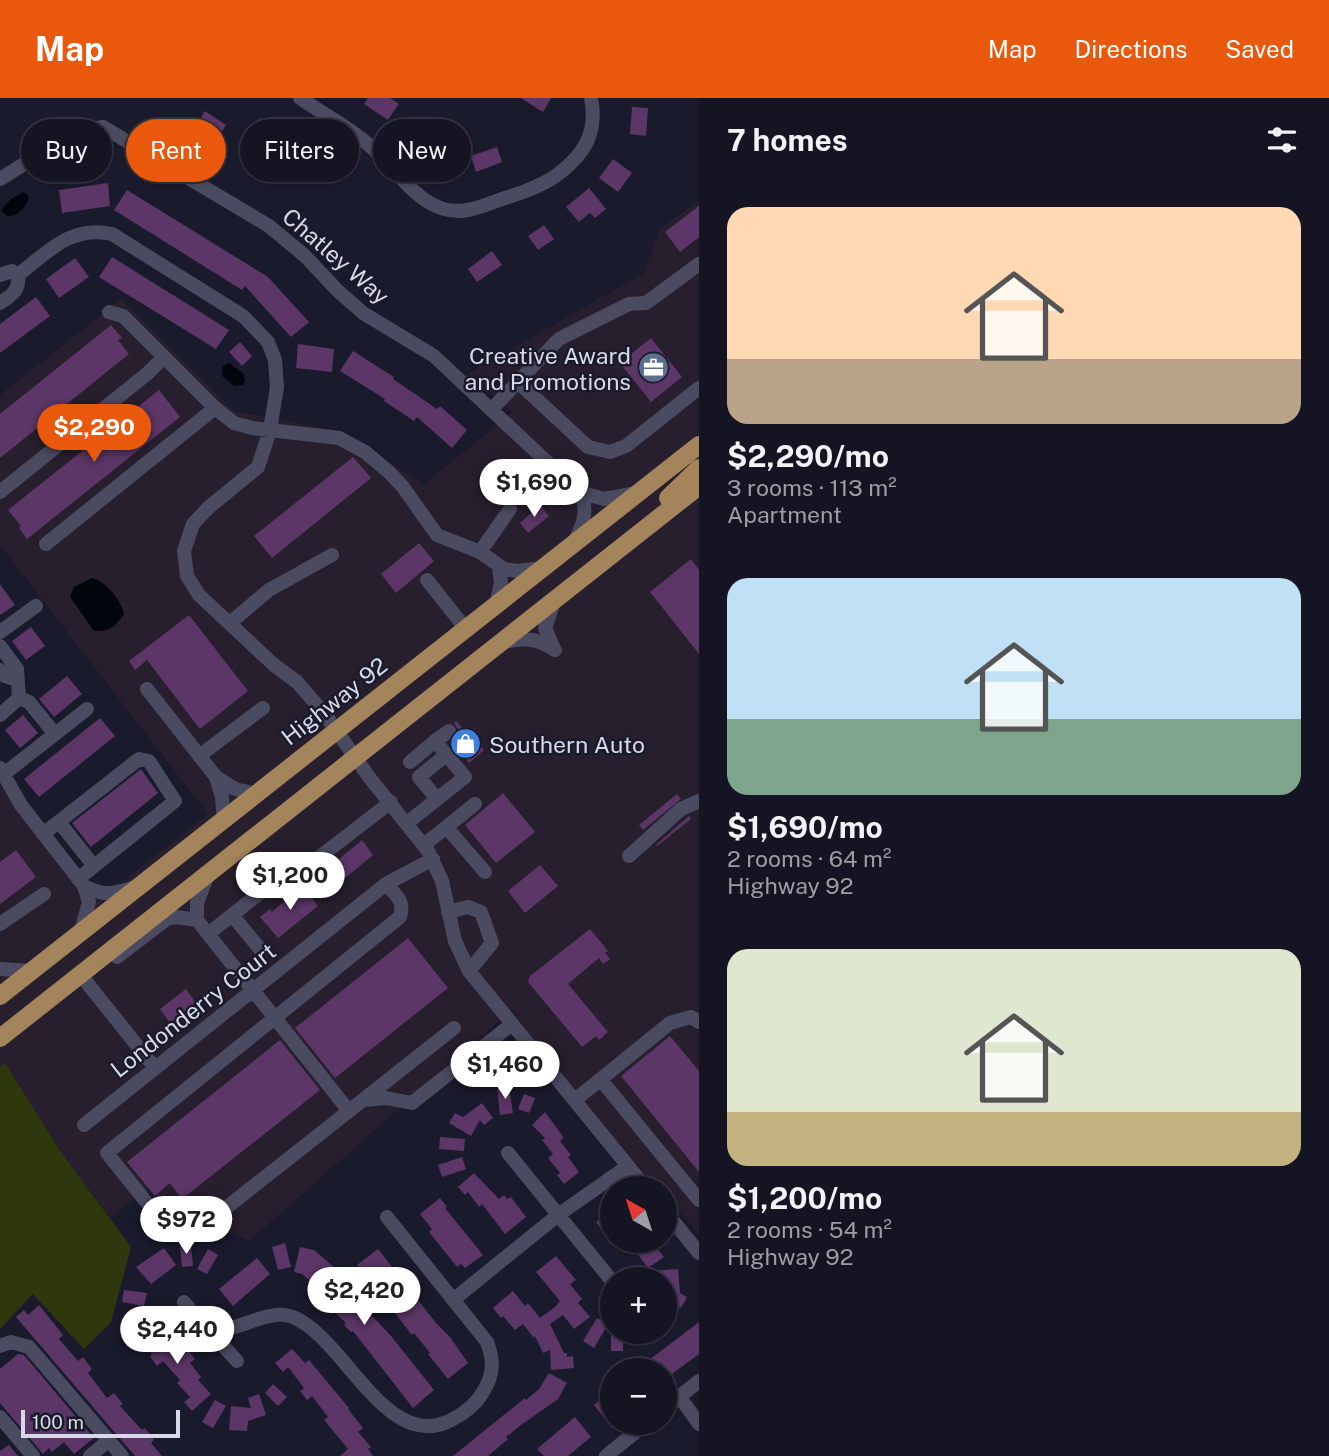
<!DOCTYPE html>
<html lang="en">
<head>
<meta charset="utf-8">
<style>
  :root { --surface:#141422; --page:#1d1d2a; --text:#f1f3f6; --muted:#9d9ea5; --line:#333340; --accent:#ea580c }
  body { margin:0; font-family:"Public Sans",sans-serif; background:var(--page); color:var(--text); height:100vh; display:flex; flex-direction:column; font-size:26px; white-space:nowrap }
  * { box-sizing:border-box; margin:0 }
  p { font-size:23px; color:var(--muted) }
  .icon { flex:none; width:38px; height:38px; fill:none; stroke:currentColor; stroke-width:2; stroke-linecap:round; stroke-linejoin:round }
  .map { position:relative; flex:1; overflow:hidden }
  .sheet { display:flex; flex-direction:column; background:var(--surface); width:630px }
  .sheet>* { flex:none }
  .hud { position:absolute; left:21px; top:21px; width:572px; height:63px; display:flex; gap:14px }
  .needle { width:46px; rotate:321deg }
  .controls { position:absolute; left:600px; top:1078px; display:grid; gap:14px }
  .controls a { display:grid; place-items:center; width:77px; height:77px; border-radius:50%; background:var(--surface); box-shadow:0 2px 5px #0004,0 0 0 2px var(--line); font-size:35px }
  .scale { position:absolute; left:21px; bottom:18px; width:159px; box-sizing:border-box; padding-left:7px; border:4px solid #d8d9e6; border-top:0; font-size:19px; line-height:24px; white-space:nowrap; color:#d8d9e6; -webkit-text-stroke:5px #1a1a2d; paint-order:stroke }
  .price { position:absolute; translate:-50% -60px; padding:0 16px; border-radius:24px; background:#fff; color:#222; font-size:23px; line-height:46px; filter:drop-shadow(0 2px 4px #0008) }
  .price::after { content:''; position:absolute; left:50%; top:42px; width:21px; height:16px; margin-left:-10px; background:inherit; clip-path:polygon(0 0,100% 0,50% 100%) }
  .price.on { background:var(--accent); color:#fff }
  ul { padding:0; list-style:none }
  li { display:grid; align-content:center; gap:14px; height:371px; padding:0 28px }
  li span { display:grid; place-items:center; height:217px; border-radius:21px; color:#555 }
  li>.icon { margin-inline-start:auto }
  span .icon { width:126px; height:126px; fill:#fffc; stroke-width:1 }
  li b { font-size:30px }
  h2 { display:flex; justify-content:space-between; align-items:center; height:84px; padding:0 28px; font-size:30px }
  .tag { padding:0 24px; border-radius:32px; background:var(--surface); box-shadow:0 2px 5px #0004,0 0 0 2px var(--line); font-size:24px; line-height:63px }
  .tag.on { background:var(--accent); color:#fff }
  header { display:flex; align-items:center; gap:42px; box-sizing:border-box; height:98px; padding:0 35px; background:var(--accent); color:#fff }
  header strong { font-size:33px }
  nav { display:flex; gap:38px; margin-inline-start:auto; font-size:24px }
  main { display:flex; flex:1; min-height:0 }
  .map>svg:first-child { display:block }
  .commercial { fill:#281f2e }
  .green { fill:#2f380d }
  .water { fill:#00060c }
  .building { fill:#5c3667 }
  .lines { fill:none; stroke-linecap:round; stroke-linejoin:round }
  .minor { stroke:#4a4b61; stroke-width:14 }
  .major { stroke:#a4845a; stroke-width:18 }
  .labels { text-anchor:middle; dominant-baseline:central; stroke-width:5; stroke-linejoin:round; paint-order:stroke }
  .street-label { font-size:23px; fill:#d8d9e6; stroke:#1a1a2d }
  .poi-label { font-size:23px; fill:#d8d9e6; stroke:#1a1a2d; text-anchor:end }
</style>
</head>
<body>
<header>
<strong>Map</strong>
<nav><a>Map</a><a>Directions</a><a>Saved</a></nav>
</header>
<main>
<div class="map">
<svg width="699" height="1358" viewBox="0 0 699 1358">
  <rect width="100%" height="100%" fill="#1a1a2d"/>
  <path class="commercial" d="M699,103V1135L665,1098V1090H658L573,997L512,911L249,1143L145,1092L110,1120L60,1053L5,966L0,969V685L101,800L208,716L0,447V297L121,201L234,313L334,332L424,386L513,314L467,277L644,175L659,132Z"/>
  <path class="green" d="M5,965L60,1053L131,1149L111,1224L84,1251L33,1196L0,1231V969Z"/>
  <path class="water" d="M23,94L29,98C26,110 19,118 7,118L1,112L10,102Z
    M229,265L244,276L245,284L242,287L234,288L222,278L223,268Z
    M92,480C106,483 121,502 124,516C115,529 110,534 94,533L70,499L74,489Z"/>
  <path class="building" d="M368,0H390L399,6L388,22L364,6Z
    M521,0H551L543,14Z
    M632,9L648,10L646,38L630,36Z
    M205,13L226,27L218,40L197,26Z
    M260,20L284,37L273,53L249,35Z
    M497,49L502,64L476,74L471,58Z
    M613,61L632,75L618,94L599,80Z
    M108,85L110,108L62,115L59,92Z
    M589,90L606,111L595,120L590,115L579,124L566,109Z
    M127,92L268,179L309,224L291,239L245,188L242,192L114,112Z
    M699,108V139L680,154L665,134Z
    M544,127L554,141L538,152L528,138Z
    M492,153L502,167L477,184L468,171Z
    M112,159L229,232L216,251L99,179Z
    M75,160L89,179L59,200L46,181Z
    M36,199L50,218L0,255V226Z
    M111,227L122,240L118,242L129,256L0,360V316Z
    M651,240L682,279L651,304L620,265Z
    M240,244L252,258L242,268L229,254Z
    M298,246L334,251L332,274L296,270Z
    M353,253L394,279L393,281L437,311L440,308L467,332L452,350L417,319L414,323L384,303L385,301L340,273Z
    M159,292L180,319L27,441L19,430L21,428L8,412Z
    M353,359L371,380L272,460L254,438Z
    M540,407L549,418L528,435L520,425Z
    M419,445L434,463L396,495L381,476Z
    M691,461L699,472V556L650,494Z
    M0,486L15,507L0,517Z
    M189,517L248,593L200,631L147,562L135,572L129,563Z
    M31,529L45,548L26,562L12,543Z
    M67,578L82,596L54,619L39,601Z
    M23,617L38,635L20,650L5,632Z
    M100,620L115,638L39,699L24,681Z
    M456,623L463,631L466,629L484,652L469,665L451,643L458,636V631L454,625Z
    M141,671L158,695L91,749L72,725Z
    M503,695L535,734L496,765L465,727Z
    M677,696L681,701L643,732L639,727Z
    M689,718L691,721L657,748L656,747Z
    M362,742L373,757L339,785L327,771Z
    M16,752L36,779L0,806V764Z
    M540,767L558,788L525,815L508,793Z
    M302,788L318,808L278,840L260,819L270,811L272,814Z
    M590,831L608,853L605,855L610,861L603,866L599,860L568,886L608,934L599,942L596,938L582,949L528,884L530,878Z
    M408,840L448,890L335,980L295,930Z
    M186,891L196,905L170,925L160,911Z
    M670,938L699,973V1074L621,978Z
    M280,942L320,992L182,1101L170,1085L155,1098L127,1064Z
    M509,989L513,1015L500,1017L497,991Z
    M524,996L535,1000L529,1015L518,1011Z
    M482,1005L493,1020L484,1027L480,1022L471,1038L449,1025L455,1015L463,1019Z
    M545,1014L564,1040L560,1043L571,1057L568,1059L579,1074L564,1086L557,1077L560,1075L548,1060L553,1056L542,1042L545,1040L532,1027Z
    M440,1039L465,1041L464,1053L439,1051Z
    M462,1059L466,1071L442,1079L438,1067Z
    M474,1075L499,1101L504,1097L507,1101L511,1099L526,1119L505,1136L482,1106L479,1109L468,1094L465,1097L458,1089Z
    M440,1100L447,1109L445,1110L483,1157L465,1170L461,1166L457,1169L429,1134L432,1131L420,1116Z
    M612,1111V1145L596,1124Z
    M623,1143H651L664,1159L648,1170L637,1155L635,1157Z
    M285,1145L291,1169L278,1172L272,1149Z
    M191,1147L193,1168L182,1169L180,1148Z
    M300,1149L314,1152L335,1170L331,1175L391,1238L434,1292L413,1310L353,1233L351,1234L344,1227L346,1225L323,1204L325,1202L320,1197L323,1194L302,1176L294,1174Z
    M164,1150L176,1167L151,1186L136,1169Z
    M208,1151L218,1157L207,1176L197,1171Z
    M378,1151L436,1225L450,1239L468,1265L448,1281L428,1256L430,1255L414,1235L412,1237L357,1167Z
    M556,1158L576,1182L570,1186L582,1201L578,1205L590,1219L574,1231L563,1217L550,1226L564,1255H567V1259L573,1258L574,1270L551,1272L550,1252L543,1255L535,1238L534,1240L523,1226L515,1232L503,1218L501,1220L493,1210L513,1193L525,1208L528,1205L540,1220L555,1209L560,1203L536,1174Z
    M257,1160L270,1176L233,1208L219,1191Z
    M678,1171L680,1195L687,1199L681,1210L665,1203V1181H653L652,1173Z
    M124,1192L147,1195L144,1208L122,1204Z
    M39,1207L63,1237L59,1241L78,1263L83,1259L92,1271L88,1275L107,1300L114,1295L123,1306L120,1308L142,1332L145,1330L154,1342L151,1345L162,1358H135L16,1219L24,1212L28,1217Z
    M147,1214L150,1225L125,1233L122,1221Z
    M597,1220L608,1226L594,1250L583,1243Z
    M699,1224V1256L676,1273L665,1282V1272H636Z
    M155,1229L181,1256L187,1251L195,1261L190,1265L201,1279L198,1282L211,1296L192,1313L184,1304L190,1299L177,1285L180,1282L163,1263L157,1268L150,1258L152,1256L140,1241Z
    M611,1234H650V1235L623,1245V1253H611Z
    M292,1251L305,1265L309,1262L349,1310L348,1311L363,1330L358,1334L371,1349L368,1351L373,1358H340L348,1351L324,1322L328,1319L312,1298L307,1302L300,1293L304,1290L288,1269L283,1274L275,1265Z
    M18,1256L24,1257L94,1340L74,1356L64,1344L52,1354L49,1350L43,1356L0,1305V1271Z
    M549,1275L567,1285L558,1301L521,1327L506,1339L508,1341L488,1358H453L525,1300L526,1302L539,1291Z
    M273,1286L287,1299L278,1308L265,1295Z
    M612,1293V1330L594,1307Z
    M259,1296L266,1317L248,1323L247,1333L229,1332L231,1308L251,1310L248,1300Z
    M215,1302L226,1308L213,1330L202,1324Z
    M575,1319L591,1339L568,1358H544L537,1351Z
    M9,1347L18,1358H0V1353Z"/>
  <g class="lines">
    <path class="minor" d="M300,0C323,16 349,29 370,48C399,73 423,120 468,112C478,110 489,106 499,102C518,96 540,89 557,77C584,57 598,35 591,0
      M0,81L75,34L103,29L269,128L305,158L338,193L363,215L434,258L579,394C590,411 583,429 573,445
      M0,177L12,173L18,177
      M0,205C12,197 20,192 18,177C49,153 71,127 112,136L243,218L268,244L275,262L277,289L270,332L258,369L208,410L193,426L184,453L187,478L199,497L274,567L297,584L324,615L369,679L428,753L442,783L455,843L469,873L646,1090
      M109,214L123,218L215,310L234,325L252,330L339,340L365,354L389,374L403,389L437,437L480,454L504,471L517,473L543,470
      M518,284L588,349L610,354L626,348L699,290
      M491,312L559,241L629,206L646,205L699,166
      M0,394L148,275L164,259
      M579,394L604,401L637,395
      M46,446L215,310
      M480,454L510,411
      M427,482L466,531
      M554,504L545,530L554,551
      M496,507L501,485L499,469
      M230,525L269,492L332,457
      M0,534L36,508
      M502,545C522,539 538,540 555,552
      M0,548L17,571L19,600L0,617
      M0,572L5,578L17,582
      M147,591L216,679
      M19,600L29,604L55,636
      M199,658L263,610
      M410,664L435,643
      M0,670L21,707L84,788L89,804L81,833
      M4,676L87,611
      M437,701L419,679L446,657
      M224,722L222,699L216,679L235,691L256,696
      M59,724L94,768
      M407,725L465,679L435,643L449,633
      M447,730L485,774
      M43,736L139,661L149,663L175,703L78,781
      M424,747L475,706
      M629,758L681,711L699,703
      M309,767L391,704
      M208,776L197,805V822L349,1013
      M84,788C107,799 112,796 136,789
      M448,814L468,809L481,814L492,845L469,873
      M232,817L260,851
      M0,826L44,796
      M208,836L288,773
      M117,859L167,821L176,819L197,822
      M0,871L31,873
      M80,876L155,970
      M601,982L699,1102
      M364,1001L454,930
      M575,1002L670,925L691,919L699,924
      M84,1027L386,786L433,761
      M508,1055L612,1183
      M147,1105L107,1055L400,819C405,803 396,797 386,786
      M665,1113L699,1155
      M217,1117L363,1002L386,1000L412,1005L512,926
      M453,1202L558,1117L628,1068
      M184,1204C191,1212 198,1223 206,1228C226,1243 265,1208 293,1219C343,1239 385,1351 447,1324C462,1317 475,1308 483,1294C494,1276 494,1263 487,1244L387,1119
      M207,1230L237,1263
      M0,1248L11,1244L29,1249L122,1358
      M679,1298L699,1326
      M665,1310L699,1283
      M0,1319L33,1358
      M90,1358L109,1342
      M606,1358L647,1325"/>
    <path class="major" d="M668,400L699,370
      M0,898L699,347
      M0,940L699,388"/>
  </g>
  <defs>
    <symbol id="office-disc" viewBox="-11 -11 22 22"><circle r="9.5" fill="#5c6f8a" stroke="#1a1a2d"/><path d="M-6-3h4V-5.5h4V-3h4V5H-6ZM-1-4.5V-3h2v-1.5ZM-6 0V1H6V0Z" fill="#fff"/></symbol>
    <symbol id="shop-disc" viewBox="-11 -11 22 22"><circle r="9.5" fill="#3f7fe0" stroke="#1a1a2d"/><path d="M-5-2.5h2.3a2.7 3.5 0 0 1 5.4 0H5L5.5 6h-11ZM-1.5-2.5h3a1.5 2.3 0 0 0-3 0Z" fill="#fff"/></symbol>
  </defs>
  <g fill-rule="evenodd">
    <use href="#office-disc" x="636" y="252" width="35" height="35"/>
    <use href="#shop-disc" x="448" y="628" width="35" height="35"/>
  </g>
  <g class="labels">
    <g class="street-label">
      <text transform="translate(336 158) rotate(41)">Chatley Way</text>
      <text transform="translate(334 603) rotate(-38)">Highway 92</text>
      <text transform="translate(193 912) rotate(-38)">Londonderry Court</text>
    </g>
    <g class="poi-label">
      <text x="631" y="257">Creative Award<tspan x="631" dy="26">and Promotions</tspan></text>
      <text x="489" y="646" text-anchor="start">Southern Auto</text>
    </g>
  </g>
</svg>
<div class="controls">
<a><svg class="needle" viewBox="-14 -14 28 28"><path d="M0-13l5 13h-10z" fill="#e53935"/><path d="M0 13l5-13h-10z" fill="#9d9ea5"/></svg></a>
<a>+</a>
<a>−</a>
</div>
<div class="scale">100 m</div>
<b class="price on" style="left:94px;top:366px">$2,290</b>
<b class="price" style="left:534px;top:421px">$1,690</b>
<b class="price" style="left:290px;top:814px">$1,200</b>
<b class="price" style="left:505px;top:1003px">$1,460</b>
<b class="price" style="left:186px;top:1158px">$972</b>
<b class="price" style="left:364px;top:1229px">$2,420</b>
<b class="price" style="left:177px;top:1268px">$2,440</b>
<div class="hud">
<a class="tag">Buy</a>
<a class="tag on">Rent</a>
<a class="tag">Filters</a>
<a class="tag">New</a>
</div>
</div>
<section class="sheet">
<h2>7 homes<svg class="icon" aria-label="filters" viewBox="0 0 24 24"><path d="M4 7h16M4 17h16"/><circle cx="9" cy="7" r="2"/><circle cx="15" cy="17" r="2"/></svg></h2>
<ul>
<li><span style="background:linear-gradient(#ffd9b3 70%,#b9a48a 0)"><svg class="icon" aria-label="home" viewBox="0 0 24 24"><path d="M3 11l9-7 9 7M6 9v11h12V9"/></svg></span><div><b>$2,290/mo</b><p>3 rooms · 113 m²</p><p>Apartment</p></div></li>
<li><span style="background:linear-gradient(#bfe0f5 65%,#7fa58c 0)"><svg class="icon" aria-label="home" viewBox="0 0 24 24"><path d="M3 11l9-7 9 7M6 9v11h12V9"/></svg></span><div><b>$1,690/mo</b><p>2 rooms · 64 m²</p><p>Highway 92</p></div></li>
<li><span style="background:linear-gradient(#dfe7d0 75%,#c2b280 0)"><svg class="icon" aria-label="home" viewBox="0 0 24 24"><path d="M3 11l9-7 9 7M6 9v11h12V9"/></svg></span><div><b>$1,200/mo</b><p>2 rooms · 54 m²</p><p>Highway 92</p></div></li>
</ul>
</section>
</main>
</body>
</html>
